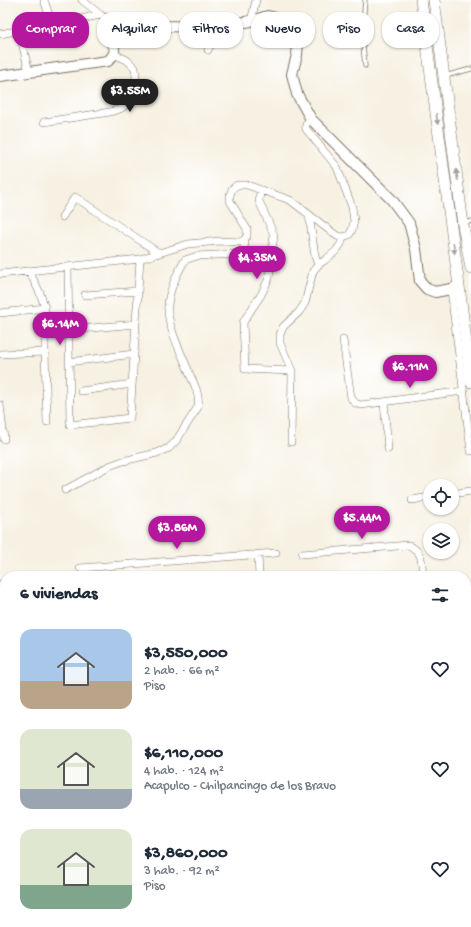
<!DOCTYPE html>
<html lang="es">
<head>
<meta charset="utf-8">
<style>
  :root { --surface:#fff; --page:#f6f6f7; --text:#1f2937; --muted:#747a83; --accent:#b5179e }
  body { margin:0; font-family:"Gochi Hand",sans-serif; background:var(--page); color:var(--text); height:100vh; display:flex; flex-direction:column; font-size:15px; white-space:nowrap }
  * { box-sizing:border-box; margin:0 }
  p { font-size:13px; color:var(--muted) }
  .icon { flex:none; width:22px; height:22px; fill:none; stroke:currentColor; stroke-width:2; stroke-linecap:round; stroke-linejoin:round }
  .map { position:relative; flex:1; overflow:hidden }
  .drawer { position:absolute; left:0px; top:571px; width:471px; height:356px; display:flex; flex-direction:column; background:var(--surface); border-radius:16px 16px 0 0; box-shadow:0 1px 3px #0004 }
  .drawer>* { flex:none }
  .guide { position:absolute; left:12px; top:12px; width:447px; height:36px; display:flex; gap:8px }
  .fabs { position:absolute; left:423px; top:479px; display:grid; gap:8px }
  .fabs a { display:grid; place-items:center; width:36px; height:36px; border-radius:50%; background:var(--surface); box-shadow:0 1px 3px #0004; font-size:20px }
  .price { position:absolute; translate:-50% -34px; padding:0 9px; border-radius:14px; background:var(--accent); color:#fff; font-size:13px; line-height:26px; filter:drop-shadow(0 1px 2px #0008) }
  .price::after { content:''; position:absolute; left:50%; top:24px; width:12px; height:9px; margin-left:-6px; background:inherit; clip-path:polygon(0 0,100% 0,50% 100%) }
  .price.selected { background:#222; color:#fff }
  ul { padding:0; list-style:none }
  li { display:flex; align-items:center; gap:12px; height:100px; padding:0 20px }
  li span { display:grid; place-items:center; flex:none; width:112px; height:80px; border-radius:12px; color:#555 }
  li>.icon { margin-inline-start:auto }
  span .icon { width:48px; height:48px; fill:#fffc; stroke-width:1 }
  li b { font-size:17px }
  h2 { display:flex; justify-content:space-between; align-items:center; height:48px; padding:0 20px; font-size:17px }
  .chip { padding:0 14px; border-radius:16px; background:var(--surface); box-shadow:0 1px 3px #0004; font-size:14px; line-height:36px }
  .chip.selected { background:var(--accent); color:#fff }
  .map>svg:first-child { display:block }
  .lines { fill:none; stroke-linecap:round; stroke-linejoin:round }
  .lane-casing { stroke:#7c7063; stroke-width:5 }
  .street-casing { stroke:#7c7063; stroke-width:8 }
  .secondary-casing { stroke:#7c7063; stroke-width:12 }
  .primary-casing { stroke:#7c7063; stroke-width:12 }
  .lane { stroke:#fff; stroke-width:3.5 }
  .street { stroke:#fff; stroke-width:7 }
  .secondary { stroke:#fff; stroke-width:10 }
  .primary { stroke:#fff; stroke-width:11 }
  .oneway { fill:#a79f9a }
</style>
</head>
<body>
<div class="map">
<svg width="471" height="927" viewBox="0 0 471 927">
  <rect width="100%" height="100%" fill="#fff"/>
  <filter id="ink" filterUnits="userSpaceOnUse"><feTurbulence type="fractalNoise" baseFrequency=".025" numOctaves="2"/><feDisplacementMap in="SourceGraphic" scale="8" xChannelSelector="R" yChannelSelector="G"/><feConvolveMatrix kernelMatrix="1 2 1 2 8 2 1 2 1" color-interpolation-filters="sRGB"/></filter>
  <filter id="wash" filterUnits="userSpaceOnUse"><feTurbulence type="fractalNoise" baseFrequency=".012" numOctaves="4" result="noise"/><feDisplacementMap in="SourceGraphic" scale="16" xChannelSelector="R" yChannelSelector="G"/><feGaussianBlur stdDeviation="0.9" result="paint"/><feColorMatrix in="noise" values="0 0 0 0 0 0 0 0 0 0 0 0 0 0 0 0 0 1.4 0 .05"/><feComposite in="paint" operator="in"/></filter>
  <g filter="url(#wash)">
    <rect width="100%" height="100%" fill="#f6f1e2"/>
  </g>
  <g filter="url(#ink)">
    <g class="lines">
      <defs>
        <path id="lane" d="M365,66L362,35L365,0
          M445,76L471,69
          M464,224L471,221"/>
        <path id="street" d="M44,0L52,24
          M82,0L102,16
          M251,21L256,0
          M19,30L29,72
          M0,34L101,15
          M208,50L214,38L217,27
          M44,122L110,112L120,109L127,104L134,89L136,76L135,68L127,60L114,54
          M260,190L259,201L274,235L272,251L269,278L261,295L245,319L243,323L245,369L292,371
          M309,215L315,256L318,265
          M62,217L75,197L159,253
          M68,267L70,425L130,418L140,259
          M29,271L40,293L45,308V352L47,422
          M0,274L140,259L188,244L220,241L240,242L244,240L247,236V229L230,201V195L232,189L237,185H247L290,200L337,236L343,237L349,235L352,230L354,221L352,207L337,167L306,129C305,124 307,122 311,119
          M451,289L453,308L471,451
          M85,295L138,291
          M0,313L45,308
          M69,330L136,324
          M343,340L351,398L355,403L361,405L463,391
          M0,354L45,352
          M69,362L134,354
          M81,391L132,384
          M384,402L388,449
          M0,405L4,439
          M291,442L292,371L280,343V335L283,327L299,312L305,303L313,271L318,265L325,260L336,251L341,244L343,237
          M65,490L109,466L123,461L157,453L169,448L176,441L198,407C200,396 195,385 190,375C183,356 166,325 168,305C169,291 178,272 185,260L197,256L236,254L243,250L245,244L244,240
          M452,494L471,491
          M412,500L430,497
          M258,554L259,576
          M302,554L409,545C424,554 421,560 423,576
          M80,568L276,553
          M0,584L5,585
          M0,604L5,609
          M0,663L5,668
          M0,725L5,708
          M0,769H5
          M0,825L5,820
          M4,894L5,895
          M466,895L471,891
          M97,922L99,927
          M284,922L286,927
          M83,927V922
          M128,927L139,922
          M230,927L240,922
          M422,927L432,922"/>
        <path id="secondary" d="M0,76L108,61C110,59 113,56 114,53C116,49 107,25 106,19L130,24L155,26L217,27L251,21L268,16L276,18L294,26L298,32V42L297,55L292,74L297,94L311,119L392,200L409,223L416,249L420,281L427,289L435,292L451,289L459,286
          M466,674L471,673
          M0,877L5,875"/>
        <path id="primary" d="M421,0L459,286L471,382
          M434,0L463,225L471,268"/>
      </defs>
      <use href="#lane" class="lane-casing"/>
      <use href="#street" class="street-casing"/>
      <use href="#secondary" class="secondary-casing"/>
      <use href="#primary" class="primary-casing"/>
      <use href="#lane" class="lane"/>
      <use href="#street" class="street"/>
      <use href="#secondary" class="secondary"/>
      <use href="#primary" class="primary"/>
    </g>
    <defs><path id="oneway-solid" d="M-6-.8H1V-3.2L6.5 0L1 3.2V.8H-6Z"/></defs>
    <g class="oneway">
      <use href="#oneway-solid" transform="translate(437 119) rotate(82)"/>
      <use href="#oneway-solid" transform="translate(457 175) rotate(-97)"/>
      <use href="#oneway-solid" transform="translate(454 248) rotate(82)"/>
    </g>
  </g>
</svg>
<div class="fabs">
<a><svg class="icon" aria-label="locate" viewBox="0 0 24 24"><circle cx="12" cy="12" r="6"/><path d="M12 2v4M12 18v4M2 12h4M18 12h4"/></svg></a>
<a><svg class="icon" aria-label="layers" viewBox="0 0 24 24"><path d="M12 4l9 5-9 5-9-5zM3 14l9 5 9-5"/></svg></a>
</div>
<b class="price selected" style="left:130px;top:113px">$3.55M</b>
<b class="price" style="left:257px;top:280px">$4.35M</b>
<b class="price" style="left:60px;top:346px">$6.14M</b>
<b class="price" style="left:410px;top:389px">$6.11M</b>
<b class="price" style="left:362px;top:540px">$5.44M</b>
<b class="price" style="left:177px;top:550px">$3.86M</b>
<div class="guide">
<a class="chip selected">Comprar</a>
<a class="chip">Alquilar</a>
<a class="chip">Filtros</a>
<a class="chip">Nuevo</a>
<a class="chip">Piso</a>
<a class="chip">Casa</a>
</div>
<section class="drawer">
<h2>6 viviendas<svg class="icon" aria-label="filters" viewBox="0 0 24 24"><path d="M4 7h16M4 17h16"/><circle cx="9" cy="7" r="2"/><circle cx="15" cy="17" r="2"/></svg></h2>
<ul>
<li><span style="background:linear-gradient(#a9c7e8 65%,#b9a48a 0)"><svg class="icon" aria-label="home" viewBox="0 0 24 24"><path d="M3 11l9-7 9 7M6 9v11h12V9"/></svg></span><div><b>$3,550,000</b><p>2 hab. · 66 m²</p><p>Piso</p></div><svg class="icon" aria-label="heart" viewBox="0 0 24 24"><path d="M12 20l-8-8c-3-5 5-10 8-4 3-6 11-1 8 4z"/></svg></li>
<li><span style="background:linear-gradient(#dfe7d0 75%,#9aa5b1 0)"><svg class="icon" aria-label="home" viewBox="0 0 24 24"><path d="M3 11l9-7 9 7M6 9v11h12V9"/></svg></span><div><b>$6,110,000</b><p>4 hab. · 124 m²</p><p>Acapulco - Chilpancingo de los Bravo</p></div><svg class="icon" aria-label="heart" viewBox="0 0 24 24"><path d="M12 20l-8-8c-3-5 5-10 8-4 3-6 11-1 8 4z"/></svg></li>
<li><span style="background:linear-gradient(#dfe7d0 70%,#7fa58c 0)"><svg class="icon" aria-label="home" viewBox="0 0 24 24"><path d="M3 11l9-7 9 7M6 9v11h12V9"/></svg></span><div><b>$3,860,000</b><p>3 hab. · 92 m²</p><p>Piso</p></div><svg class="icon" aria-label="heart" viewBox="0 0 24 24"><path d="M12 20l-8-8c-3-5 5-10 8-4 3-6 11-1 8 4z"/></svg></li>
</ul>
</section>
</div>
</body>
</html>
